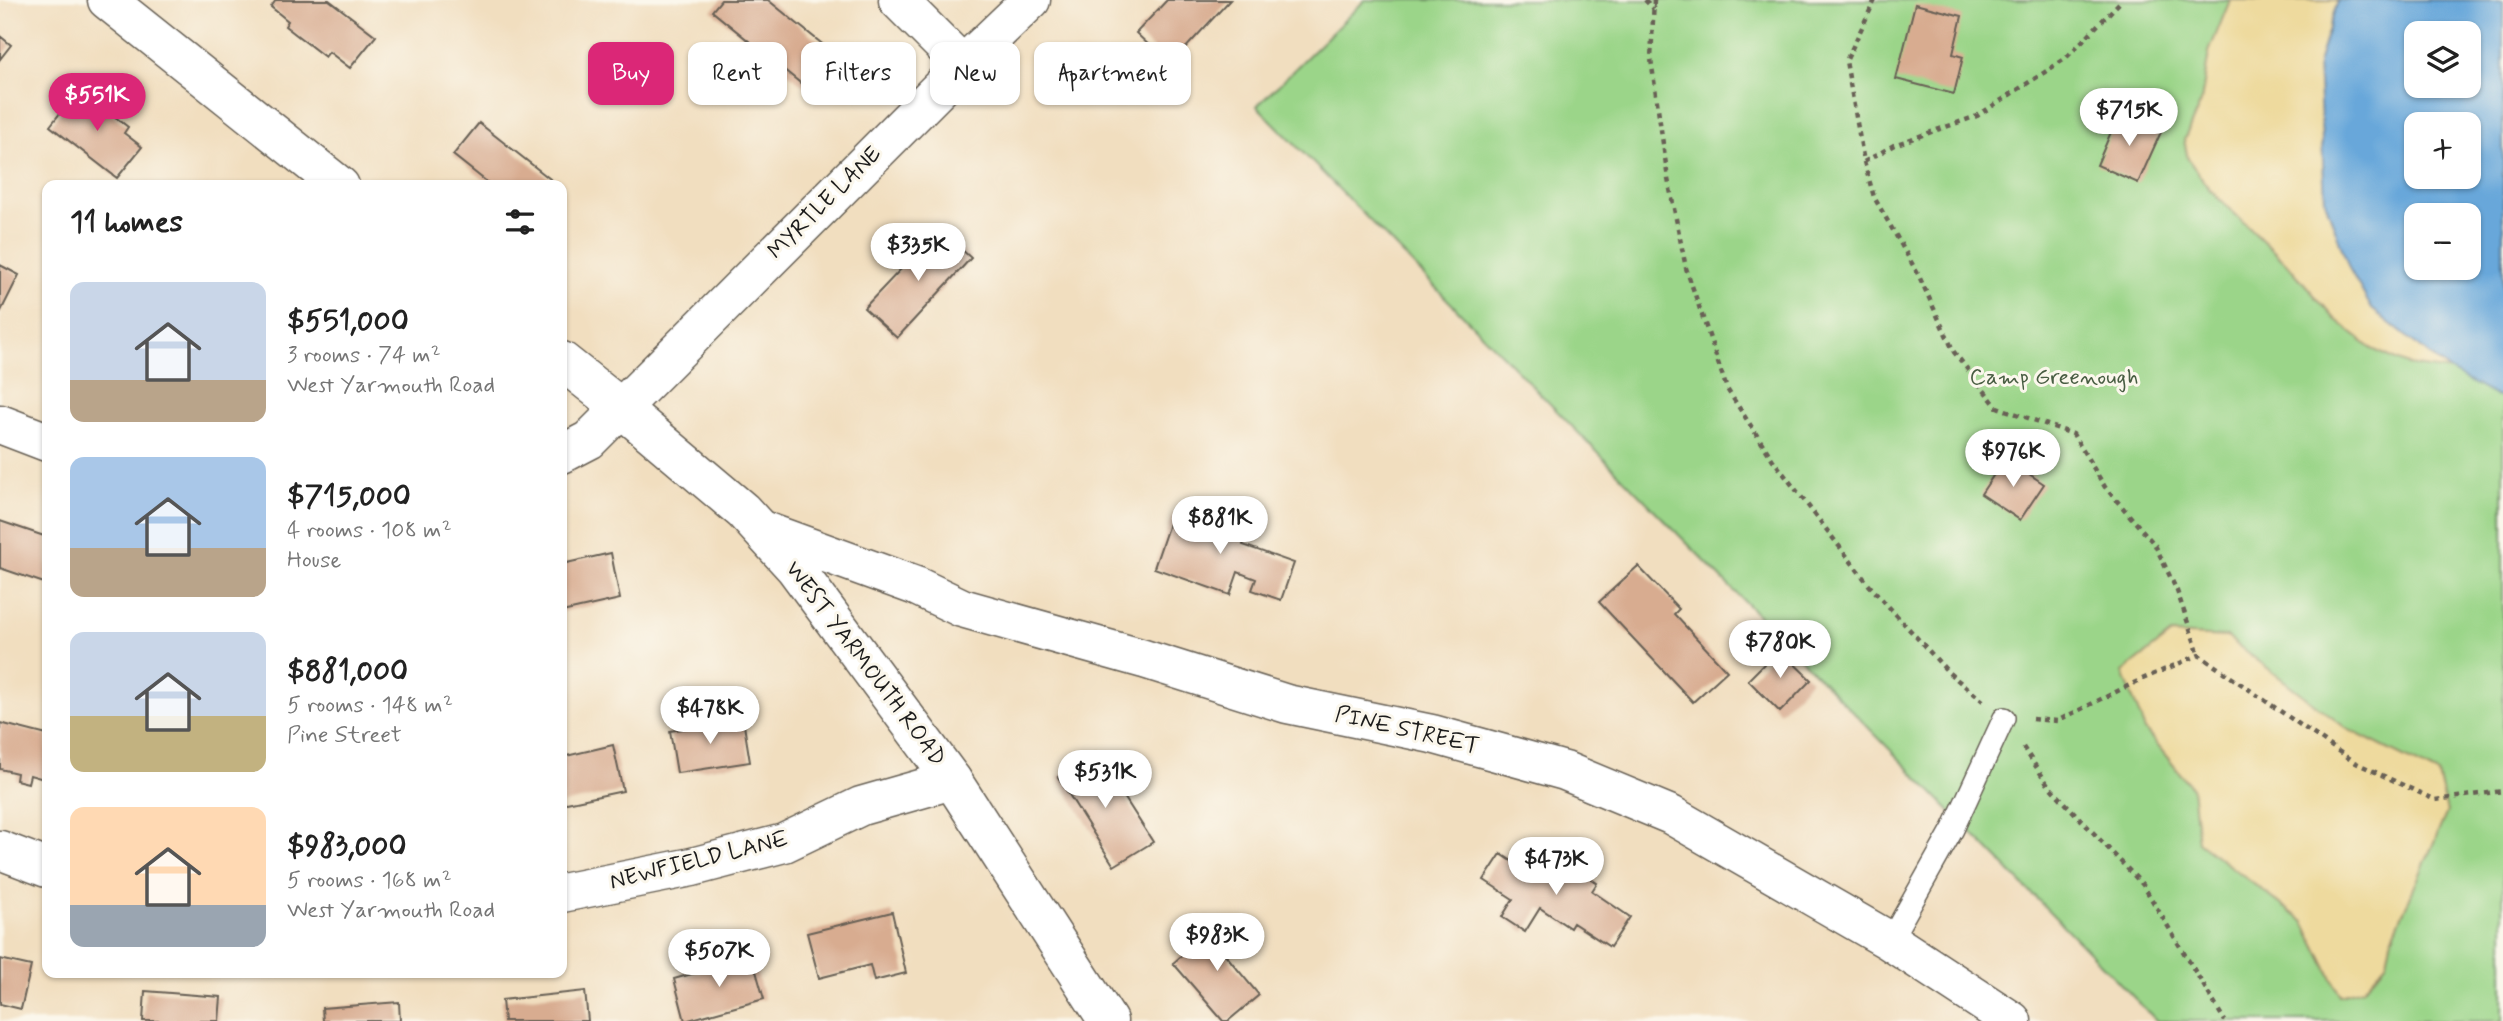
<!DOCTYPE html>
<html lang="en">
<head>
<meta charset="utf-8">
<style>
  :root { --surface:#fff; --page:#f6f6f6; --text:#222; --muted:#767676; --accent:#db2777 }
  body { margin:0; font-family:Mynerve,sans-serif; background:var(--page); color:var(--text); height:100vh; display:flex; flex-direction:column; font-size:26px; white-space:nowrap }
  * { box-sizing:border-box; margin:0 }
  p { font-size:23px; color:var(--muted) }
  .icon { flex:none; width:38px; height:38px; fill:none; stroke:currentColor; stroke-width:2; stroke-linecap:round; stroke-linejoin:round }
  .map { position:relative; flex:1; overflow:hidden }
  .side { position:absolute; left:42px; top:180px; width:525px; height:798px; display:flex; flex-direction:column; background:var(--surface); border-radius:14px; box-shadow:0 2px 5px #0004 }
  .side>* { flex:none }
  .guide { position:absolute; left:588px; top:42px; width:665px; height:63px; display:flex; gap:14px }
  .controls { position:absolute; left:2404px; top:21px; display:grid; gap:14px }
  .controls a { display:grid; place-items:center; width:77px; height:77px; border-radius:14px; background:var(--surface); box-shadow:0 2px 5px #0004; font-size:35px }
  .price { position:absolute; translate:-50% -60px; padding:0 16px; border-radius:24px; background:#fff; color:#222; font-size:23px; line-height:46px; filter:drop-shadow(0 2px 4px #0008) }
  .price::after { content:''; position:absolute; left:50%; top:42px; width:21px; height:16px; margin-left:-10px; background:inherit; clip-path:polygon(0 0,100% 0,50% 100%) }
  .price.current { background:var(--accent); color:#fff }
  ul { padding:0; list-style:none }
  li { display:flex; align-items:center; gap:21px; height:175px; padding:0 28px }
  li span { display:grid; place-items:center; flex:none; width:196px; height:140px; border-radius:14px; color:#555 }
  li>.icon { margin-inline-start:auto }
  span .icon { width:84px; height:84px; fill:#fffc; stroke-width:1 }
  li b { font-size:30px }
  h2 { display:flex; justify-content:space-between; align-items:center; height:84px; padding:0 28px; font-size:30px }
  .chip { padding:0 24px; border-radius:14px; background:var(--surface); box-shadow:0 2px 5px #0004; font-size:24px; line-height:63px }
  .chip.current { background:var(--accent); color:#fff }
  .map>svg:first-child { display:block }
  .green { fill:#9bd589; stroke:#5c7852; stroke-width:2; fill-rule:evenodd }
  .sand { fill:#eeda9e; stroke:#857b5d; stroke-width:2 }
  .water { fill:#67a7da; stroke:#42627b; stroke-width:2; fill-rule:evenodd }
  .building { fill:#d8ac90 }
  .lines { fill:none; stroke-linecap:round; stroke-linejoin:round }
  .service-casing { stroke:#676055; stroke-width:24 }
  .minor-casing { stroke:#676055; stroke-width:41 }
  .secondary-casing { stroke:#676055; stroke-width:41 }
  .path { stroke:#676055; stroke-width:4.5; stroke-dasharray:5 5; stroke-linecap:butt }
  .service { stroke:#fff; stroke-width:21 }
  .minor { stroke:#fff; stroke-width:38 }
  .secondary { stroke:#fff; stroke-width:38 }
  .labels { text-anchor:middle; dominant-baseline:central; stroke-width:6; stroke-linejoin:round; paint-order:stroke }
  .street-label { font-size:23px; fill:#1c1c1c; stroke:#fbf7ec }
  .park-label { font-size:23px; fill:#485d42; stroke:#fbf7ec }
</style>
</head>
<body>
<div class="map">
<svg width="2503" height="1021" viewBox="0 0 2503 1021">
  <rect width="100%" height="100%" fill="#fbf7ec"/>
  <filter id="ink" filterUnits="userSpaceOnUse"><feTurbulence type="fractalNoise" baseFrequency=".0143" numOctaves="2"/><feDisplacementMap in="SourceGraphic" scale="14" xChannelSelector="R" yChannelSelector="G"/><feConvolveMatrix kernelMatrix="1 2 1 2 8 2 1 2 1" color-interpolation-filters="sRGB"/></filter>
  <filter id="wash" filterUnits="userSpaceOnUse"><feTurbulence type="fractalNoise" baseFrequency=".00686" numOctaves="4" result="noise"/><feDisplacementMap in="SourceGraphic" scale="28" xChannelSelector="R" yChannelSelector="G"/><feGaussianBlur stdDeviation="1.57" result="paint"/><feColorMatrix in="noise" values="0 0 0 0 0 0 0 0 0 0 0 0 0 0 0 0 0 1.4 0 .05"/><feComposite in="paint" operator="in"/></filter>
  <g filter="url(#wash)">
    <rect width="100%" height="100%" fill="#f1debf"/>
    <path class="green" d="M1365,0H2503V1021H2157L1257,106ZM2417,33H2469V86H2417ZM2417,124H2469V177H2417ZM2417,215H2469V268H2417Z"/>
    <path class="sand" d="M2230,0H2338L2318,63L2372,309L2450,371L2408,365L2372,349L2335,319L2289,266L2210,190L2188,159L2184,140L2201,102L2209,52Z
      M2171,634L2227,637L2347,729L2438,774L2447,812L2391,941L2387,962L2363,989L2340,995L2304,922L2198,842L2192,788L2145,730L2123,672Z"/>
    <path class="water" d="M2338,0H2503V397H2497L2450,371L2372,309L2349,268L2325,201L2318,63ZM2417,33H2469V86H2417ZM2417,124H2469V177H2417ZM2417,215H2469V268H2417Z"/>
    <g id="blocks">
      <path class="building" d="M276,0H329L376,36L350,68L329,52L325,57L285,26L288,21L271,7Z
        M721,0H768L837,56L809,90L712,11Z
        M1167,0H1230L1170,65L1136,33Z
        M1915,4L1962,16L1953,54L1963,57L1954,94L1896,79Z
        M0,36L11,45L0,59Z
        M79,89L128,127L124,133L142,147L117,178L50,126Z
        M2119,113L2161,132L2138,183L2097,165Z
        M479,123L559,186H492L453,155Z
        M939,229L971,258L897,338L864,308Z
        M0,265L19,275L0,313Z
        M2005,458L2044,484L2020,520L1981,494Z
        M1202,510L1249,526L1243,545L1294,563L1281,600L1252,590L1256,579L1238,572L1230,595L1154,568L1172,515L1197,524Z
        M0,521L47,537V572L44,583L0,568Z
        M611,553L620,599L562,612V564Z
        M1638,566L1679,609L1674,614L1727,671L1693,702L1599,602Z
        M1779,649L1811,680L1780,712L1748,680Z
        M743,719L750,762L677,773L670,731Z
        M0,723L47,735V780L30,775L28,783L16,780L17,773L0,769Z
        M613,745L623,791L562,804V757Z
        M1096,753L1153,842L1114,866L1058,777Z
        M1546,849L1597,883L1592,891L1630,917L1610,947L1573,923L1570,928L1540,908L1525,932L1502,917L1513,899L1484,880L1501,854L1530,873Z
        M892,912L906,973L874,981L870,965L819,978L807,933Z
        M1225,919L1241,938L1224,953L1259,995L1228,1021H1223L1173,963Z
        M752,957L764,999L685,1021L674,979Z
        M0,959L31,966L21,1009L0,1004Z
        M145,991L221,997L219,1021H143Z
        M585,991L588,1021H504L502,1000Z
        M399,1002L400,1021H323L322,1008Z"/>
    </g>
  </g>
  <g filter="url(#ink)">
    <use href="#blocks" fill-opacity="0" stroke="#676055" stroke-width="2"/>
    <g class="lines">
      <defs>
        <path id="service" d="M1890,941L1953,829L2004,718"/>
        <path id="minor" d="M898,0L963,65
          M0,424L47,442
          M562,454L589,440L963,65L1031,0
          M762,530L916,586L962,608L1144,659L1287,704L1432,734L1565,771L1671,815L1890,941L2012,1021
          M0,850L47,868
          M562,893L692,867L784,843L861,806L952,780"/>
        <path id="secondary" d="M107,0L340,186
          M562,361L620,407L743,511L795,568L952,780L1108,1021"/>
      </defs>
      <use href="#service" class="service-casing"/>
      <use href="#minor" class="minor-casing"/>
      <use href="#secondary" class="secondary-casing"/>
      <path class="path" d="M1645,0L1654,9
        M1654,0L1651,59L1668,179L1686,268L1727,389L1773,460L1869,585L1949,673L1983,701
        M1875,0L1846,61L1864,162L1874,197L1918,274L1954,352L1997,407L2073,434L2105,487L2155,545L2177,591L2199,655
        M1864,162L1894,145L1977,116L2065,59L2122,0
        M2032,719L2057,721L2140,680L2199,655L2354,762L2435,800L2503,791
        M2023,747L2049,786L2143,885L2225,1021"/>
      <use href="#service" class="service"/>
      <use href="#minor" class="minor"/>
      <use href="#secondary" class="secondary"/>
    </g>
  </g>
  <g class="labels">
    <g class="street-label">
      <text transform="translate(825 203) rotate(-45)">MYRTLE LANE</text>
      <text transform="translate(865 664) rotate(53)">WEST YARMOUTH ROAD</text>
      <text transform="translate(1407 731) rotate(13)">PINE STREET</text>
      <text transform="translate(699 861) rotate(-14)">NEWFIELD LANE</text>
    </g>
    <g class="park-label">
      <text x="2054" y="378">Camp Greenough</text>
    </g>
  </g>
</svg>
<div class="controls">
<a><svg class="icon" aria-label="layers" viewBox="0 0 24 24"><path d="M12 4l9 5-9 5-9-5zM3 14l9 5 9-5"/></svg></a>
<a>+</a>
<a>−</a>
</div>
<b class="price current" style="left:97px;top:133px">$551K</b>
<b class="price" style="left:2129px;top:148px">$715K</b>
<b class="price" style="left:918px;top:283px">$335K</b>
<b class="price" style="left:2013px;top:489px">$976K</b>
<b class="price" style="left:1220px;top:556px">$881K</b>
<b class="price" style="left:1780px;top:680px">$780K</b>
<b class="price" style="left:710px;top:746px">$478K</b>
<b class="price" style="left:1105px;top:810px">$531K</b>
<b class="price" style="left:1556px;top:897px">$473K</b>
<b class="price" style="left:1217px;top:973px">$983K</b>
<b class="price" style="left:719px;top:989px">$507K</b>
<div class="guide">
<a class="chip current">Buy</a>
<a class="chip">Rent</a>
<a class="chip">Filters</a>
<a class="chip">New</a>
<a class="chip">Apartment</a>
</div>
<section class="side">
<h2>11 homes<svg class="icon" aria-label="filters" viewBox="0 0 24 24"><path d="M4 7h16M4 17h16"/><circle cx="9" cy="7" r="2"/><circle cx="15" cy="17" r="2"/></svg></h2>
<ul>
<li><span style="background:linear-gradient(#c9d6e8 70%,#b9a48a 0)"><svg class="icon" aria-label="home" viewBox="0 0 24 24"><path d="M3 11l9-7 9 7M6 9v11h12V9"/></svg></span><div><b>$551,000</b><p>3 rooms · 74 m²</p><p>West Yarmouth Road</p></div></li>
<li><span style="background:linear-gradient(#a9c7e8 65%,#b9a48a 0)"><svg class="icon" aria-label="home" viewBox="0 0 24 24"><path d="M3 11l9-7 9 7M6 9v11h12V9"/></svg></span><div><b>$715,000</b><p>4 rooms · 108 m²</p><p>House</p></div></li>
<li><span style="background:linear-gradient(#c9d6e8 60%,#c2b280 0)"><svg class="icon" aria-label="home" viewBox="0 0 24 24"><path d="M3 11l9-7 9 7M6 9v11h12V9"/></svg></span><div><b>$881,000</b><p>5 rooms · 148 m²</p><p>Pine Street</p></div></li>
<li><span style="background:linear-gradient(#ffd9b3 70%,#9aa5b1 0)"><svg class="icon" aria-label="home" viewBox="0 0 24 24"><path d="M3 11l9-7 9 7M6 9v11h12V9"/></svg></span><div><b>$983,000</b><p>5 rooms · 168 m²</p><p>West Yarmouth Road</p></div></li>
</ul>
</section>
</div>
</body>
</html>
